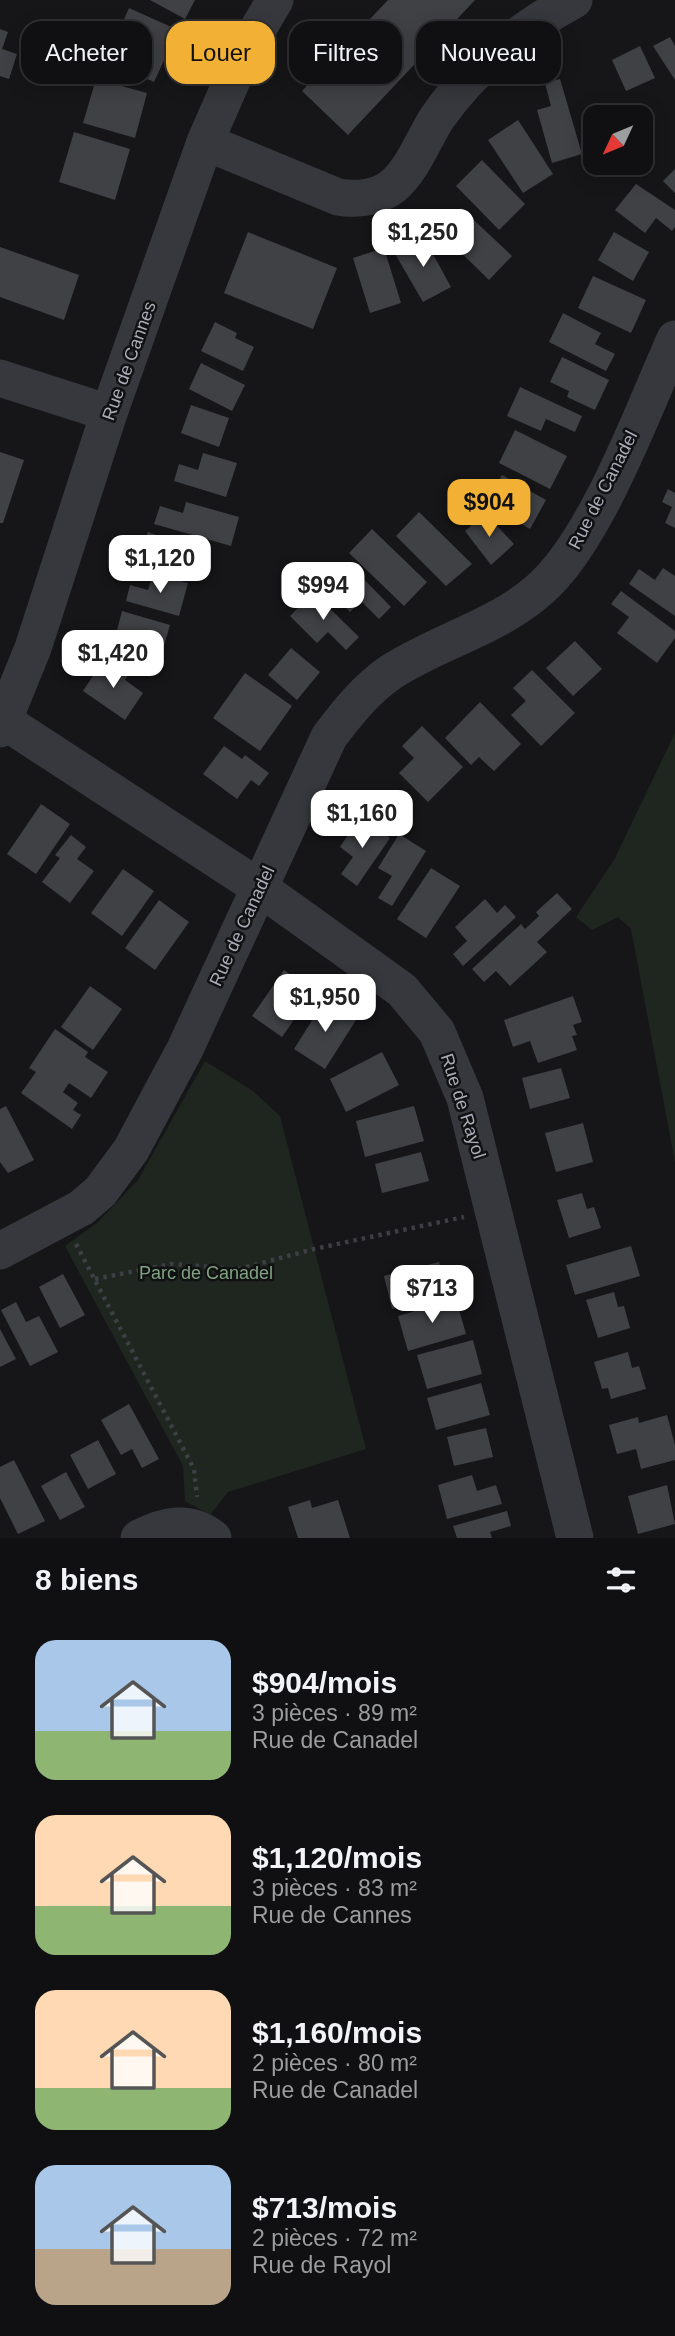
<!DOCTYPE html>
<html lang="fr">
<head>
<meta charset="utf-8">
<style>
  :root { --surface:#101012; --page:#1e1e20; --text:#f1f3f6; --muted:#9c9d9f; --line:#303032; --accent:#f2b134 }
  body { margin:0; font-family:Arial,sans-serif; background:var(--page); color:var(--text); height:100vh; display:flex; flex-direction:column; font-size:26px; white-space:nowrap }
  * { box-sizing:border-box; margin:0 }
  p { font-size:23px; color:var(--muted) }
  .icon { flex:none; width:38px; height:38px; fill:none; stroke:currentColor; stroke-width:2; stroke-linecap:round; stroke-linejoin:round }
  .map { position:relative; height:1538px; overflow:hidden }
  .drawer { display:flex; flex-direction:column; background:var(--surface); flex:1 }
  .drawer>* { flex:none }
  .guide { position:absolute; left:21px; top:21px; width:634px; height:63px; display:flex; gap:14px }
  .needle { width:46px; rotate:226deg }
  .buttons { position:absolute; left:583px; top:105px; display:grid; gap:14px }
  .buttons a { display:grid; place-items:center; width:70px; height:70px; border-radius:14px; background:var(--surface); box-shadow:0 4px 18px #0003,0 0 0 2px var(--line); font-size:35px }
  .price { position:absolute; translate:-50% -60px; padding:0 16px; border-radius:14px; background:#fff; color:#222; font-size:23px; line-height:46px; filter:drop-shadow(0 2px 4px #0008) }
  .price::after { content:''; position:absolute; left:50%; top:42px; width:21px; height:16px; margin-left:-10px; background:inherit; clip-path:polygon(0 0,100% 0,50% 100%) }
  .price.current { background:var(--accent); color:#111 }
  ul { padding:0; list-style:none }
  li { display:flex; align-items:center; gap:21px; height:175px; padding:0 35px }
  li span { display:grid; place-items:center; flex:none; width:196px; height:140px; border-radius:21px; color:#555 }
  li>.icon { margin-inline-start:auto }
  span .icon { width:84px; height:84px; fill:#fffc; stroke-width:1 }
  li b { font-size:30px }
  h2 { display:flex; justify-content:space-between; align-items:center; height:84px; padding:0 35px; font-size:30px }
  .pill { padding:0 24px; border-radius:21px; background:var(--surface); box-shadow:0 4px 18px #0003,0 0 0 2px var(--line); font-size:24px; line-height:63px }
  .pill.current { background:var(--accent); color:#111 }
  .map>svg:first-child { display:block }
  .green { fill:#1e261f }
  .building { fill:#404145 }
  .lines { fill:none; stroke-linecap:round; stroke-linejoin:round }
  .path { stroke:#3d3f44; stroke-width:4.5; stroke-dasharray:3.5 5; stroke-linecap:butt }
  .minor { stroke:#37383d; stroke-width:37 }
  .labels { text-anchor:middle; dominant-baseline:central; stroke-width:5; stroke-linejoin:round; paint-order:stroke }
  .street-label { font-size:18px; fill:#a8adb8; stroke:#111113 }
  .park-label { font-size:18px; fill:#7fa381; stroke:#111113 }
</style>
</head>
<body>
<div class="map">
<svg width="675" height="1538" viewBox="0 0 675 1538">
  <rect width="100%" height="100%" fill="#161618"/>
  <path class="green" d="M675,733V1162L631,929L618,917L592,930L576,917L614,860Z
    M205,1061L253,1091L280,1116L366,1449L228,1492L210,1515L185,1501L183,1466L65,1246L97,1223L138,1180Z"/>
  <path class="building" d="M150,0H195L185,19Z
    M388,0H475L348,135L302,91Z
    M129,8L178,30L154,82L106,60Z
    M0,29L8,32L2,49L17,54L9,79L0,76Z
    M670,37L675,46V80L653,46Z
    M640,46L655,78L626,91L612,60Z
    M96,79L147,93L135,138L83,123Z
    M560,79L582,154L552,163L537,110L551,106L545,83Z
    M518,120L553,174L523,193L488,140Z
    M74,132L130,149L115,200L59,182Z
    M482,160L525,204L499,230L456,186Z
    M675,169V193L663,181Z
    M636,184L675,210V227L672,231L656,218L645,233L615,210Z
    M461,208L512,256L489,280L439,231Z
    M248,232L337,268L313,329L224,293Z
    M614,232L649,252L633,281L598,260Z
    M423,236L451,287L423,302L394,252Z
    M0,247L79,275L64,320L0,297Z
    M384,248L401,303L370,313L353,258Z
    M593,276L646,300L631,333L578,308Z
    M563,313L601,333L595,344L615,354L606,371L549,342Z
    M215,322L237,333L235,338L254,347L243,371L201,351Z
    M562,357L609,380L595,410L567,397L569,391L550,382Z
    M201,363L245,385L232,411L189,389Z
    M520,387L582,416L575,432L546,419L541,431L507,416Z
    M191,405L229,418L219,447L181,433Z
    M515,430L567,456L550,489L499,463Z
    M0,452L24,460L3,523H0Z
    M203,453L237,463L226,497L174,481L179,464L198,470Z
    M502,475L546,500L530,529L486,503Z
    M668,489L675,493V528L665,523L672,507L662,502Z
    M186,502L239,517L231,546L154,524L160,506L183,513Z
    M419,512L472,564L446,586L396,536Z
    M485,513L514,544L491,565L465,531Z
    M372,529L427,582L404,606L349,553Z
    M148,532L191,548L182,574L138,558Z
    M348,563L391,607L379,619L361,601L350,612L325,587Z
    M663,568L675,576V616L629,584L639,569L655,580Z
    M153,574L188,583L179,616L126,601L130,585L148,590Z
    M621,591L675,631V638L657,663L617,633L629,617L611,604Z
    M313,592L359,637L346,650L328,632L317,643L290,616Z
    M122,611L170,625L160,659L113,646Z
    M575,641L602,669L573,696L546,668Z
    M291,648L320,672L297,700L268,675Z
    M104,659L128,675L125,680L143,693L125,720L83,691Z
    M532,670L575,713L541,746L511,715L526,701L513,688Z
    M245,673L292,706L260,751L213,718Z
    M480,702L521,744L494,771L479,757L471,765L445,738Z
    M422,726L463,767L428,802L399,773L414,758L402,746Z
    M224,746L242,759L245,755L269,773L259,786L251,780L237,799L203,774Z
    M41,804L70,824L36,874L7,854Z
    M360,817L390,838L357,886L341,874L353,857L340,847Z
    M399,834L426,851L392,906L378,898L392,876L378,868Z
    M71,835L86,847L77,859L94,871L70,903L42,882L60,858L55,855Z
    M431,868L460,886L426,938L397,919Z
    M123,869L154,891L122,936L91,913Z
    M557,893L572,909L537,942L547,952L510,986L496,971L484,982L472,969L521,924L525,929L539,916L536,912Z
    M485,899L497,913L505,905L516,917L463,966L453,954L467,941L455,927Z
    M159,900L189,922L155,970L125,948Z
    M284,970L314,991L282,1037L252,1016Z
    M90,986L122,1009L93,1050L61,1027Z
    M573,996L582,1022L573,1025L577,1035L572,1036L577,1050L538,1063L530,1041L513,1047L504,1020Z
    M325,1000L356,1020L325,1069L294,1049Z
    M55,1029L88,1052L85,1057L108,1072L91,1098L69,1083L63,1092L78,1103L73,1110L81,1115L72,1129L21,1093L36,1072L29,1068Z
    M382,1052L399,1085L346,1112L330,1079Z
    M561,1068L570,1098L530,1109L522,1078Z
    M6,1106L34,1160L8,1173L0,1162V1109Z
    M414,1106L424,1141L365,1157L356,1121Z
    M583,1123L593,1162L556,1172L545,1133Z
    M421,1152L429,1181L382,1193L375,1164Z
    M582,1193L587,1209L594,1207L601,1228L569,1238L557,1200Z
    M631,1246L640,1276L575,1295L566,1265Z
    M439,1262L443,1277L425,1281L430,1300L392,1309L384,1276Z
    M63,1274L85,1315L60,1328L39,1287Z
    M614,1292L618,1307L624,1306L630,1328L598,1338L586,1300Z
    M456,1299L466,1334L408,1351L398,1316Z
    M16,1302L26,1322L39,1316L58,1352L30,1366L1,1310Z
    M0,1329L16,1359L0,1367Z
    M473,1340L482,1374L427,1389L417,1355Z
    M628,1352L632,1368L639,1366L646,1389L611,1399L608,1388L602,1389L594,1362Z
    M481,1383L490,1415L436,1430L427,1398Z
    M129,1404L159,1459L142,1468L132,1449L121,1455L101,1420Z
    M667,1415L675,1445V1460L641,1469L636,1449L617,1454L609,1425L638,1417L639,1423Z
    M486,1428L493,1457L454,1466L447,1437Z
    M98,1440L116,1474L88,1489L70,1455Z
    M14,1460L45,1521L18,1534L0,1498V1467Z
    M66,1472L85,1507L60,1520L41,1486Z
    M472,1475L477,1491L496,1485L502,1504L447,1519L438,1485Z
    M667,1485L675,1524L638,1534L628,1496Z
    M310,1500L312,1508L338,1500L350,1538H298L288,1507Z
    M507,1511L511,1526L490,1532L492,1538H457L453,1526Z"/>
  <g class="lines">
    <path class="path" d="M76,1244L194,1469L197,1497
      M95,1279L171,1264L239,1269L314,1249L464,1217"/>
    <path class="minor" d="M205,142L338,197C356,200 379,198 393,186C413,169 423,140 437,118C472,68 520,29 574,0
      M0,378L109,413
      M4,721L260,888L402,990L437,1032L465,1098L575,1538
      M0,729L33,648L109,413L205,142L244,53L275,0
      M0,1251L81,1208L100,1192L131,1150L185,1049L329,737C347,713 366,689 391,672C439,641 496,628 539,590C596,541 643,410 675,339
      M139,1538C165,1525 189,1519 213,1538"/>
  </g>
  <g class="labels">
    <g class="street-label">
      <text transform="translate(129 361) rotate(-70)">Rue de Cannes</text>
      <text transform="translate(603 490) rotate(-63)">Rue de Canadel</text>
      <text transform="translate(242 926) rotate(-65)">Rue de Canadel</text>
      <text transform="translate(463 1106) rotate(72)">Rue de Rayol</text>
    </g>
    <g class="park-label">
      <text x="206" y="1273">Parc de Canadel</text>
    </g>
  </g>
</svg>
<div class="buttons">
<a><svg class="needle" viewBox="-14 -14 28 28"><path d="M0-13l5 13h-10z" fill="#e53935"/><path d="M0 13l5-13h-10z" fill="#9c9d9f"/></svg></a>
</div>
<b class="price" style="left:423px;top:269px">$1,250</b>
<b class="price current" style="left:489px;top:539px">$904</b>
<b class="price" style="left:160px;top:595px">$1,120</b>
<b class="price" style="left:323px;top:622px">$994</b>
<b class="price" style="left:113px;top:690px">$1,420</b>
<b class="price" style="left:362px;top:850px">$1,160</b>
<b class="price" style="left:325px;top:1034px">$1,950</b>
<b class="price" style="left:432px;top:1325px">$713</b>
<div class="guide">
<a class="pill">Acheter</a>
<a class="pill current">Louer</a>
<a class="pill">Filtres</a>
<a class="pill">Nouveau</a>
</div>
</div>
<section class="drawer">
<h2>8 biens<svg class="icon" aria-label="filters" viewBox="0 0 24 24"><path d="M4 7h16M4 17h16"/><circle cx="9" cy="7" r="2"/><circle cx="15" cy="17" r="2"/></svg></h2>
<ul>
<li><span style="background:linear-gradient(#a9c7e8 65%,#8fb573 0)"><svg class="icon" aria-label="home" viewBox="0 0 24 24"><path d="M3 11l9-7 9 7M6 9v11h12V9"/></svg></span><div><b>$904/mois</b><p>3 pièces · 89 m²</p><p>Rue de Canadel</p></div></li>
<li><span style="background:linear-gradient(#ffd9b3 65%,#8fb573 0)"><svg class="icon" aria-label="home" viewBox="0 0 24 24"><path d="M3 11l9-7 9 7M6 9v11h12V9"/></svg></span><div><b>$1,120/mois</b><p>3 pièces · 83 m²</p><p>Rue de Cannes</p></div></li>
<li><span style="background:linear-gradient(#ffd9b3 70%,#8fb573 0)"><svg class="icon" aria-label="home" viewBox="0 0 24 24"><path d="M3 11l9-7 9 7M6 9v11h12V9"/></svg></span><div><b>$1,160/mois</b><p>2 pièces · 80 m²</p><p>Rue de Canadel</p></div></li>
<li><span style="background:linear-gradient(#a9c7e8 60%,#b9a48a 0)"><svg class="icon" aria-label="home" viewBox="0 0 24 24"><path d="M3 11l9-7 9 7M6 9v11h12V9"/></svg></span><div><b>$713/mois</b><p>2 pièces · 72 m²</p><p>Rue de Rayol</p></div></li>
</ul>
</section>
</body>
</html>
